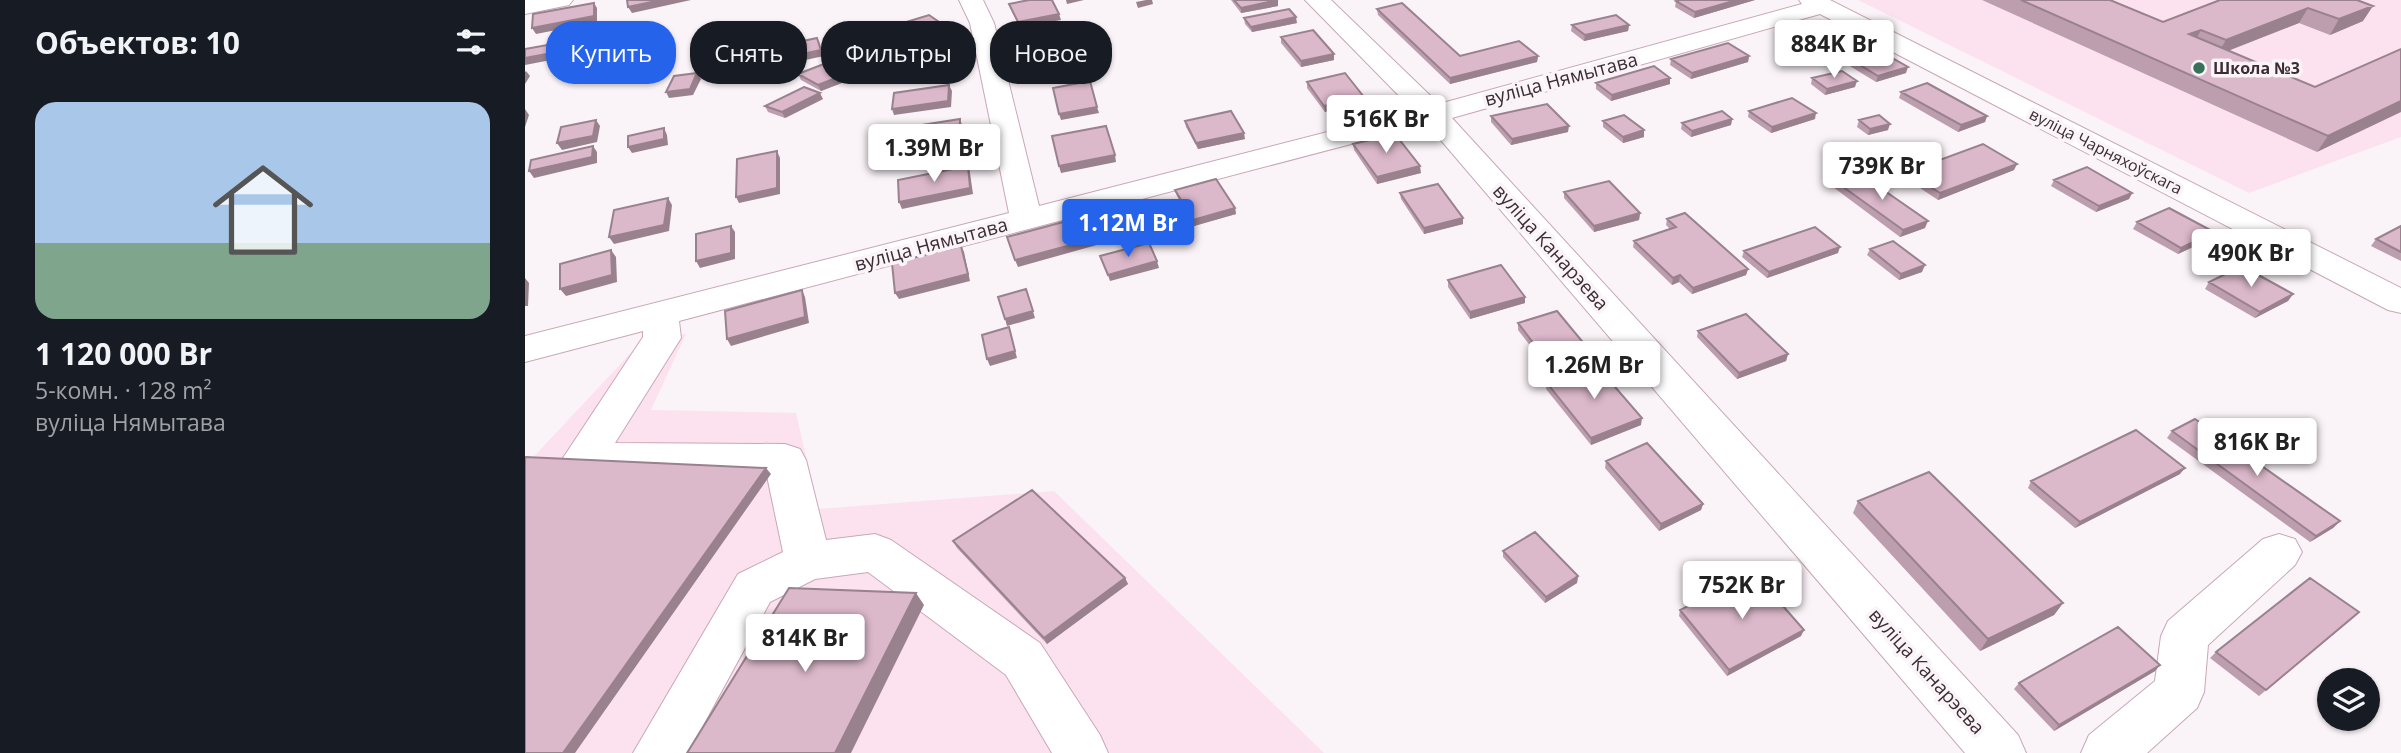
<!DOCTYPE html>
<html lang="ru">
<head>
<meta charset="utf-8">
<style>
  :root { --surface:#171b24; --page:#242831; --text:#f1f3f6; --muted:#9ea1a6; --line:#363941; --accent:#2563eb }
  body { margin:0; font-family:"Open Sans",sans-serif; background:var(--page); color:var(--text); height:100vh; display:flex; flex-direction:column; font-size:26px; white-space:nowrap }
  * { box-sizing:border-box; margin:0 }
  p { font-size:23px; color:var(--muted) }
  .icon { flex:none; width:38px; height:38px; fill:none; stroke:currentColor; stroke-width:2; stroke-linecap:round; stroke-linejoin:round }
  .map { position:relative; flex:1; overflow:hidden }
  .panel { display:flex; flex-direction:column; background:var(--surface); width:525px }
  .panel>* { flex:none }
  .top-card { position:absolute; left:21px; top:21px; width:665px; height:63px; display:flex; gap:14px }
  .tools { position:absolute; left:1792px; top:668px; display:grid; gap:14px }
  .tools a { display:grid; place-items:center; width:63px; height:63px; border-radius:50%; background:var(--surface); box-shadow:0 2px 5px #0004; font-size:35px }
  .price { position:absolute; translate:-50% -60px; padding:0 16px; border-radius:7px; background:#fff; color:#222; font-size:23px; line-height:46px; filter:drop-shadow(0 2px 4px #0008) }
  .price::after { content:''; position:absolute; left:50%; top:42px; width:21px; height:16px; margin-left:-10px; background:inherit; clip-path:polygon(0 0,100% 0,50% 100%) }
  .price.on { background:var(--accent); color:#fff }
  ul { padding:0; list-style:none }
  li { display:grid; align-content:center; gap:14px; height:371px; padding:0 35px }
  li+li { border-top:2px solid var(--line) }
  li span { display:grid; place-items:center; height:217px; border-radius:21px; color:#555 }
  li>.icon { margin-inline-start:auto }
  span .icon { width:126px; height:126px; fill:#fffc; stroke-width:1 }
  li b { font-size:30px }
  h2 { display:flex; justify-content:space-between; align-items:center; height:84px; padding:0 35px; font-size:30px }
  .tag { padding:0 24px; border-radius:28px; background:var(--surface); box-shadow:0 2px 5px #0004; font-size:24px; line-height:63px }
  .tag.on { background:var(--accent); color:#fff }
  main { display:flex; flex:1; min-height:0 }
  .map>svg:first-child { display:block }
  .built { fill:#fce2ef }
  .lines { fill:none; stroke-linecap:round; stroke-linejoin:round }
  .minor-casing { stroke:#c9a7b8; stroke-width:2 }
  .minor { fill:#fff; fill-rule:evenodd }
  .wall { fill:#bc9eae }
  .shaded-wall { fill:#99818d }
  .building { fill:#dbb8ca; stroke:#99818d; stroke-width:2 }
  .poi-dot { fill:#37715a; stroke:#faf3f7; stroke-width:2.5 }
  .labels { text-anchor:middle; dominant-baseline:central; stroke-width:7; stroke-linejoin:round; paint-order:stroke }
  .far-poi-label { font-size:16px; font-weight:bold; fill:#3b2d34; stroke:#faf3f7; text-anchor:start }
  .far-street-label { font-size:16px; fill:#3b2d34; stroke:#faf3f7 }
  .street-label { font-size:19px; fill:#3b2d34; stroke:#faf3f7 }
</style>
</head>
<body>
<main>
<section class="panel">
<h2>Объектов: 10<svg class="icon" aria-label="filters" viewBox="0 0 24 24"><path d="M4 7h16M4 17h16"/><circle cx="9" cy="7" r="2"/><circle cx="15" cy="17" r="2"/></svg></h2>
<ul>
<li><span style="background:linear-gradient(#a9c7e8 65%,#7fa58c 0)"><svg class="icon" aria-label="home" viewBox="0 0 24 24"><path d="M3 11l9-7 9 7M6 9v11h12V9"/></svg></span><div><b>1 120 000 Br</b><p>5-комн. · 128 m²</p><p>вуліца Нямытава</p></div></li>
</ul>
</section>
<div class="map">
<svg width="1876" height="753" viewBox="0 0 1876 753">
  <rect width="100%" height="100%" fill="#faf3f7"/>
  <path class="built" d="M1333,0H1876V137L1724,193Z
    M161,334L126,410L271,413L293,509L529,491L799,753H0V466L117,341Z"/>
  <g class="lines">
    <defs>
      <path id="minor" d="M0,0H48L44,5L0,14Z
        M434,0H458L469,23L514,206L888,110L780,0H806L914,104L1277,4L1274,0H1305L1876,288V313L1863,310L1295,14L927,118L1493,735L1501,753H1440L902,124L154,321L156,338L90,443L260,444L275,449L281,460L301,540L350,534L366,540L515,643L575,735L583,753H527L481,675L343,572L290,579L245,602L163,753H108L213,574L258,552L242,476L59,474L44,469L38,458L118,337V331L0,362V336L484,213L445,23Z
        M1754,534L1770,539L1777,552L1770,565L1683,645L1679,692L1672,708L1622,753H1556L1564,735L1630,681L1636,636L1643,621L1738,539Z"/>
    </defs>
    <use href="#minor" class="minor-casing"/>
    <use href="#minor" class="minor"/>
  </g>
  <path class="wall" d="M706,0H753V6L716,13Z
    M1230,0L1169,18L1150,7L1151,1Z
    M1457,0H1585L1638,22L1832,0L1838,21L1805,35L1774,23L1703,51L1790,87L1876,49L1792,152Z
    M852,9L935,56H1013L1012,62L925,84L853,15Z
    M719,18L772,23L727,32L720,24Z
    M414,22L417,28L428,34L430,40L403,50L389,42L387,38L379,40L394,53L296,91L276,80L273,74L371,36L367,33L365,27Z
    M1047,25H1104L1103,31L1059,41L1046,31Z
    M756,37L809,60L776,67L756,43Z
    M1317,54L1381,73L1351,82L1315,60Z
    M1224,56L1223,62L1166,79L1145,65L1146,59Z
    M1145,78V84L1086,101L1071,89V83Z
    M1287,78L1330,87L1300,95L1286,84Z
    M782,82L839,97V103L800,112L782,88Z
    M1376,92L1462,116L1460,122L1433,132L1374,98Z
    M298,99L260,118L243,112L240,106Z
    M1224,111L1290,119L1246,133L1223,117Z
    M966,116L1043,132L986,145L966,122Z
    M1207,119L1206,125L1166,137L1156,129L1157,123Z
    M1334,120L1363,130L1343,135L1332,127Z
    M660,121L720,139L673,149L661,127Z
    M1078,121L1119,130V137L1098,143L1078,127Z
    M828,144L896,173L852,184L829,150Z
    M1489,170L1413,200L1380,178L1382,172Z
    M1529,180L1607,193L1604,199L1571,212L1526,186Z
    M1310,181L1400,228L1375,237L1308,187Z
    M650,190L710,208L711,214L669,226L652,196Z
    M1039,192L1115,213L1114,220L1069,232L1039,198Z
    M875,193L938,224L899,234L876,199Z
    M1142,219L1223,269L1221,275L1167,294L1154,282L1147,285L1108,247L1109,241L1145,229L1141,225Z
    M1612,222L1685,239L1653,254L1608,229Z
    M1876,226V261L1846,246L1851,239Z
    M1345,249L1397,272L1374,280L1342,255Z
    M1219,251L1313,253L1242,278L1217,257Z
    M923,280L1000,303L945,319L923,287Z
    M1684,282L1768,294L1763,301L1730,318L1680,289Z
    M993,323L1066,352L1065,359L1026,372L993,330Z
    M1173,331L1263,354L1261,361L1212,379L1172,337Z
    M1022,383L1116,425L1066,445L1021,389Z
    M1647,431L1815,521L1808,528L1785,542L1642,438Z
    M1081,461L1178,504L1176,510L1134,531L1080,468Z
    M1655,474L1550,528L1503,488L1506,481Z
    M1333,501L1538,603L1529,615L1455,651L1328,513Z
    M428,541L600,578L603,584L522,644L432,548Z
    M978,551L1053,576L1052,583L1020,603L978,557Z
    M1155,610L1276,636L1202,676L1154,616Z
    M1828,618L1734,696L1685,658L1691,652Z
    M1635,665L1630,671L1529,731L1489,689L1494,683Z"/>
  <path class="shaded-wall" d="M136,0H166L107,13L103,7Z
    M541,0H559L542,4Z
    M621,0H627L628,4L613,8L611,2Z
    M753,0V6L716,13V8Z
    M1212,0H1230L1169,18L1170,12Z
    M69,3L72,8V22L11,34L7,28Z
    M1848,6L1838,21L1805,35L1814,19Z
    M1783,8L1774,23L1692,55L1701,40Z
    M534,14L536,20L494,28L493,22Z
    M771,17L772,23L727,32L726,27Z
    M414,22L417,28L387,36V38L377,41L375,35Z
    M1104,25L1103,31L1059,41L1060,35Z
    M1676,30L1668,45L1664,34Z
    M428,34L430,40L403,50L401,44Z
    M292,38L299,56L257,65L254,59Z
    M45,41L49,47L47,56L0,65V58Z
    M391,47L394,53L296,91L293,85Z
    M549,50L551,56L508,64L506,58Z
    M809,54V60L776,67V61Z
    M1013,56L1012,62L925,84V78Z
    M1224,56L1223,62L1166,79L1167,73Z
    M1383,67L1381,73L1351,82L1353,76Z
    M1,71L5,76L0,84V72Z
    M172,73L176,79L168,95L144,98L141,92Z
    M1145,78V84L1086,101L1087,95Z
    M1332,81L1330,87L1300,95L1302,89Z
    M424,85L427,91L426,107L369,115L367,109Z
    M295,93L298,99L260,118L257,112Z
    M839,97V103L800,112L799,106Z
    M1876,101V112L1792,152L1803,136Z
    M572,107L574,113L536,120L534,114Z
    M0,109L4,115L0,127Z
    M1291,113L1290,119L1246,133L1247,127Z
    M1462,116L1460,122L1433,132L1436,125Z
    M435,119L437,125V150L351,164L348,158Z
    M1207,119L1206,125L1166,137L1167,131Z
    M71,120L75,126L72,142L37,150L32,143Z
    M1365,124L1363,130L1343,135L1345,129Z
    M1044,126L1043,132L986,145L987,139Z
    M139,128L142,135L143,145L107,153L103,147Z
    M1119,130V137L1098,143V137Z
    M719,133L720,139L673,149L671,143Z
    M68,146L72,152V163L9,178L4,171Z
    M252,151L255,158V194L214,203L211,197Z
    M590,155L591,162L536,173L534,166Z
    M1492,164L1489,170L1413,200L1415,193Z
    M443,166L445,173L448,194L377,209L374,202Z
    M895,166L896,173L852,184V177Z
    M1607,193L1604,199L1571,212L1574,206Z
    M143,198L147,205L144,231L89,244L84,237Z
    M710,208L711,214L669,226L668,220Z
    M1115,213L1114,220L1069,232V226Z
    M938,218V224L899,234V228Z
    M1403,221L1400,228L1375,237L1378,230Z
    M206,226L210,232V259L175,268L171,261Z
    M609,228L611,234L493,267L490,260Z
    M1689,232L1685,239L1653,254L1656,248Z
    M436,246L439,252L445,281L374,299L370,293Z
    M1315,247L1313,253L1242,278L1244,272Z
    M86,250L91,257L92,282L41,296L35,289Z
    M632,261L634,268L585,281L583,275Z
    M1400,265L1397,272L1374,280L1376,274Z
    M1223,269L1221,275L1167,294L1168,288Z
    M1155,275L1154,282L1147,285L1148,278Z
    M0,278L4,283L3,306H0Z
    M501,289L510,318L482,326L480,319Z
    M277,290L280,297L284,323L206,346L202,339Z
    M1768,294L1763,301L1730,318L1735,312Z
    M1000,297V303L945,319V312Z
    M484,327L492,358L465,366L462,359Z
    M1066,352L1065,359L1026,372V366Z
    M1263,354L1261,361L1212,379L1214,373Z
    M1117,418L1116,425L1066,445V438Z
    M241,468L246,474L50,753H38Z
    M1660,468L1655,474L1550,528L1555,522Z
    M1178,504L1176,510L1134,531L1136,524Z
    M1815,521L1808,528L1785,542L1791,536Z
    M1053,576L1052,583L1020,603L1021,597Z
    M600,578L603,584L522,644L519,638Z
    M391,593L399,605L326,753H310Z
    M1538,603L1529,615L1455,651L1463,639Z
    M1279,630L1276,636L1202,676L1204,670Z
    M1635,665L1630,671L1529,731L1534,725Z"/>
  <path class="building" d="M102,0H136L103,7Z
    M504,0H527L534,14L493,22L484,4Z
    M709,0H753L716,8Z
    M1155,0H1212L1170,12L1151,1Z
    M1496,0H1585L1638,22L1695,0H1832L1848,6L1814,19L1783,8L1701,40L1676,30L1664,34L1790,87L1876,49V101L1803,136Z
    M69,3V16L7,28L8,14Z
    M877,3L935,56L994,41L1013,56L925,78L852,9Z
    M764,9L771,17L726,27L719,18Z
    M404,15L414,22L375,35L365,27Z
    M1091,15L1104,25L1060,35L1047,25Z
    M413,26L428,34L401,44L387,36Z
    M540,28L549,50L506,58L498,36Z
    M788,30L809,54L776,61L756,37Z
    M371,36L391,47L293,85L273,74Z
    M292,38L296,50L254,59L250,47Z
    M45,41L43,50L0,58V49Z
    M1203,43L1224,56L1167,73L1146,59Z
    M1346,46L1383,67L1353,76L1317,54Z
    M1129,66L1145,78L1087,95L1071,83Z
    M1317,71L1332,81L1302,89L1287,78Z
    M172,73L165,89L141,92L149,76Z
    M820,73L839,97L799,106L782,82Z
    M565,81L572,107L534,114L528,88Z
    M1402,83L1462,116L1436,125L1376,92Z
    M424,85L423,101L367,109L369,93Z
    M279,87L295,93L257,112L240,106Z
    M1267,98L1291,113L1247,127L1224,111Z
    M1022,104L1044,126L987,139L966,116Z
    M706,111L719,133L671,143L660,121Z
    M1197,111L1207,119L1167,131L1157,123Z
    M1099,115L1119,130L1098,137L1078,121Z
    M1354,115L1365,124L1345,129L1334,120Z
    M435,119L434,144L348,158L352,132Z
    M71,120L68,136L32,143L36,127Z
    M581,126L590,155L534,166L527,136Z
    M139,128V139L103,147V136Z
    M870,134L895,166L852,177L828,144Z
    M1458,144L1492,164L1415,193L1382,172Z
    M68,146L67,157L4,171L6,160Z
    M252,151V188L211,197L212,159Z
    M443,166L445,188L374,202L373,180Z
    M1562,167L1607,193L1574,206L1529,180Z
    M1334,173L1403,221L1378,230L1310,181Z
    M691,179L710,208L668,220L650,190Z
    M1084,181L1115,213L1069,226L1039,192Z
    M913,184L938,218L899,228L875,193Z
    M143,198L139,225L84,237L89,210Z
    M598,206L609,228L490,260L482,237Z
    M1644,208L1689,232L1656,248L1612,222Z
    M1160,213L1223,269L1168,288L1155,275L1148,278L1109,241L1151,227L1142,219Z
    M206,226V253L171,261V234Z
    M1876,226V252L1851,239Z
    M1290,227L1315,247L1244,272L1219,251Z
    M1368,241L1400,265L1376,274L1345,249Z
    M624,243L632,261L583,275L575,256Z
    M436,246L443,274L370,293L367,263Z
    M86,250L87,275L35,289V264Z
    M976,265L1000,297L945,312L923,280Z
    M1717,266L1768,294L1735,312L1684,282Z
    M501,289L508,311L480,319L473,297Z
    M277,290L280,317L202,339L200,311Z
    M1032,311L1066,352L1026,366L993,323Z
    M1221,314L1263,354L1214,373L1173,331Z
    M484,327L490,351L462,359L457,335Z
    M1071,365L1117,418L1066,438L1022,383Z
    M1670,419L1815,521L1791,536L1647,431Z
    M1611,430L1660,468L1555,522L1506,481Z
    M1122,443L1178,504L1136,524L1081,461Z
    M0,457L241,468L38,753H0Z
    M1404,472L1538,603L1463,639L1333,501Z
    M507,490L600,578L519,638L428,541Z
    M1010,532L1053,576L1021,597L978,551Z
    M1229,573L1279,630L1204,670L1155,610Z
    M1785,578L1834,612L1741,690L1691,652Z
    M264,588L391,593L310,753H162Z
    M1593,627L1635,665L1534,725L1494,683Z"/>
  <circle class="poi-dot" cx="1674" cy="68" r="7"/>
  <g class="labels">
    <g class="far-poi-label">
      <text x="1688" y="68">Школа №3</text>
    </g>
    <g class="far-street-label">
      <text transform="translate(1581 151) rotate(27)">вуліца Чарняхоўскага</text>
    </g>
    <g class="street-label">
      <text transform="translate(1036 79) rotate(-15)">вуліца Нямытава</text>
      <text transform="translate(406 244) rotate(-15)">вуліца Нямытава</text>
      <text transform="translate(1026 247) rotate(48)">вуліца Канарэева</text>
      <text transform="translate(1402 671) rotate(48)">вуліца Канарэева</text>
    </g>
  </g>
</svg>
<div class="tools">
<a><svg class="icon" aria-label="layers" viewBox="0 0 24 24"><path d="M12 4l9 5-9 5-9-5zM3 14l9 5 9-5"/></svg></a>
</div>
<b class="price" style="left:1309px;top:80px">884K Br</b>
<b class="price" style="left:861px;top:155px">516K Br</b>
<b class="price" style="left:409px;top:184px">1.39M Br</b>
<b class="price" style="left:1357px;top:202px">739K Br</b>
<b class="price on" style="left:603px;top:259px">1.12M Br</b>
<b class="price" style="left:1726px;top:289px">490K Br</b>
<b class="price" style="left:1069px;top:401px">1.26M Br</b>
<b class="price" style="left:1732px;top:478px">816K Br</b>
<b class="price" style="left:1217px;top:621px">752K Br</b>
<b class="price" style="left:280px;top:674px">814K Br</b>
<div class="top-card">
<a class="tag on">Купить</a>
<a class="tag">Снять</a>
<a class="tag">Фильтры</a>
<a class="tag">Новое</a>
</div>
</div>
</main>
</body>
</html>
